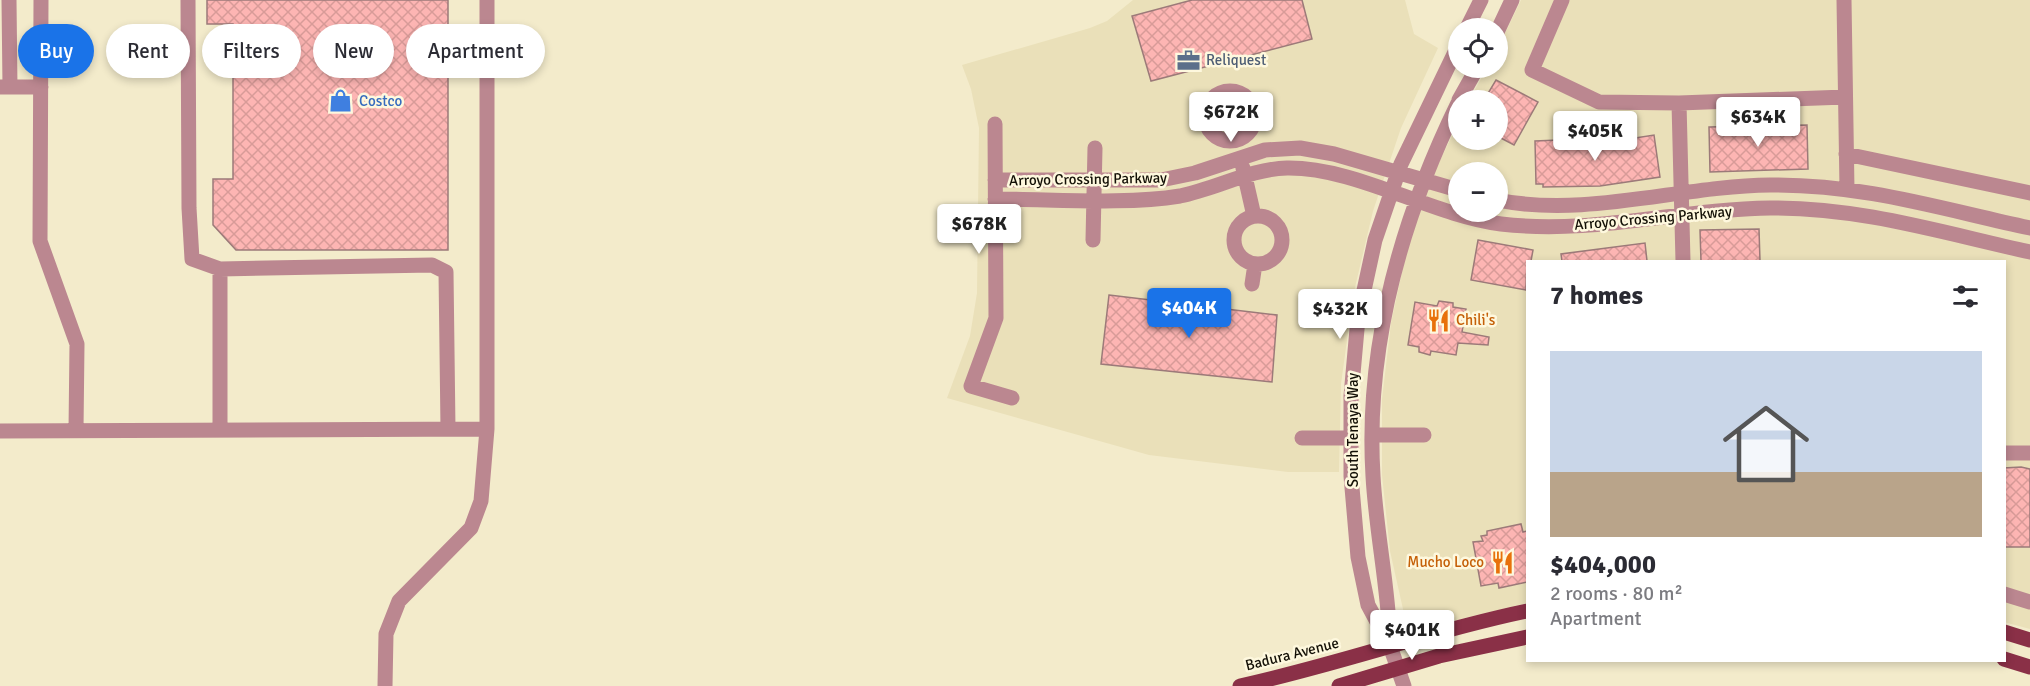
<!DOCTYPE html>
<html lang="en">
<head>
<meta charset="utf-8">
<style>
  :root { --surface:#fff; --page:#f2f2f3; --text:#2b2b33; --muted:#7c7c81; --accent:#1a73e8 }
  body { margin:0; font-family:Signika,sans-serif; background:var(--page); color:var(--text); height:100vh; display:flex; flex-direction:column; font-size:22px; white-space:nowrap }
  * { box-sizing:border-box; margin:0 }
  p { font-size:20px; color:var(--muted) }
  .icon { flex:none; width:33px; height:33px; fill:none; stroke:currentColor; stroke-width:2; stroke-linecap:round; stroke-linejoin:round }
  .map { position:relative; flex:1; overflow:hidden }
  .drawer { position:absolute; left:1526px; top:260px; width:480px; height:402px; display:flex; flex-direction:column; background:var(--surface); border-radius:0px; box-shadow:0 3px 9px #0003 }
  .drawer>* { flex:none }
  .banner { position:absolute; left:18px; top:24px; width:570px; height:54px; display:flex; gap:12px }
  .tools { position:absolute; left:1448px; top:18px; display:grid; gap:12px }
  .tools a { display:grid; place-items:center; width:60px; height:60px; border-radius:50%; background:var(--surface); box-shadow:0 3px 9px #0003; font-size:30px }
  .price { position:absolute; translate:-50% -51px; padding:0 14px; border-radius:6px; background:#fff; color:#222; font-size:20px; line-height:39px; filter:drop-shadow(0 2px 3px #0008) }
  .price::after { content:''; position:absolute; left:50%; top:36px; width:18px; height:14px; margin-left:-9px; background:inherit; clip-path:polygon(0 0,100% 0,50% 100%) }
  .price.selected { background:var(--accent); color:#fff }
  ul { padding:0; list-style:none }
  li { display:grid; align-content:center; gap:12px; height:318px; padding:0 24px }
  li span { display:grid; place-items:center; height:186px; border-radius:0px; color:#555 }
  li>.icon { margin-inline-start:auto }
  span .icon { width:108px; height:108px; fill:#fffc; stroke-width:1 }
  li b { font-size:26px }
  h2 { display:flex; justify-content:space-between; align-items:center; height:72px; padding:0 24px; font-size:26px }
  .pill { padding:0 21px; border-radius:27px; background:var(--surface); box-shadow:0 3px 9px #0003; font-size:21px; line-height:54px }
  .pill.selected { background:var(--accent); color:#fff }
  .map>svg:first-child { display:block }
  .built { fill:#eae0b9; fill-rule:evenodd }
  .building { fill:url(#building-cross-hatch); stroke:#9c7a79; stroke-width:1.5 }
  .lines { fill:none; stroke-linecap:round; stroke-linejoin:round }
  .minor { stroke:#bb8790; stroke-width:15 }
  .major { stroke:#8a3047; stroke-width:15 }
  .labels { text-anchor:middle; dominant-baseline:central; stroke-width:5; stroke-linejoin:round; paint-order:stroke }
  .service-label { font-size:15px; fill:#4e5e75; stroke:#fef8de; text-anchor:start }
  .shop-label { font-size:15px; fill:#366cbe; stroke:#fef8de; text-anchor:start }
  .street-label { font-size:15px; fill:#131006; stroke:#fef8de }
  .food-label { font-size:15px; fill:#c56008; stroke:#fef8de; text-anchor:start }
</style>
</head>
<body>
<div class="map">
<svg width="2030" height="686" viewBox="0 0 2030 686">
  <defs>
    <pattern id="building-cross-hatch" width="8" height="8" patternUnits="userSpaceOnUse" patternTransform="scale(1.5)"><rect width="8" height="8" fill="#fdb5b3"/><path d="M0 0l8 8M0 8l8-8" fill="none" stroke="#d89b98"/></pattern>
  </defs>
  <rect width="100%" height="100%" fill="#f3ebcb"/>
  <path class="built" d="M1133,0H1405L1414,34L1438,48L1401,128L1373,211L1353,296L1341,384L1339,472H1288L1149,455L947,398L970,336L977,293L979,128L971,89L962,65L1090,28L1107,21Z
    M1521,0H2030V629L2004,622V261H1527V603L1419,629L1407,627L1390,551L1382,475V399L1391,323L1407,249L1432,177L1458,123V140H1497V100H1469L1487,68H1497V50ZM1458,172H1497V212H1458Z"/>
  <path class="building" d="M207,0H448V250H236L213,225V179H233V24H207Z
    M1192,0H1302L1312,39L1151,81L1132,16Z
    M1496,80L1538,102L1514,145L1497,136V100H1484Z
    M1807,125L1808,169L1710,172L1709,127Z
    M1654,135L1660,177L1600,186L1543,187V184H1536L1535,141L1583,139V146Z
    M1759,229L1760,261H1701L1700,230Z
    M1478,240L1533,250L1531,261H1527L1526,290L1471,280Z
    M1645,243L1647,261H1562L1561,254Z
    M1109,295L1277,315L1272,382L1101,364Z
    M1439,301L1453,303V307L1466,309L1462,332L1489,337L1488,345L1458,343L1456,355L1431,351L1430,355L1419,352V347L1408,345L1415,302L1437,306Z
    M2021,467L2030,469V547H2004V468Z
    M1521,524L1523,532L1527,531V582L1499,588L1498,583L1481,586L1473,542L1483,541L1481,536L1487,535V531Z"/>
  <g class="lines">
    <path class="minor" d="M9,0L10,87
      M41,0L40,241L77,344L76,430
      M188,0L189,208L192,259L220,269L432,265L446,272L448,429
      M1562,0L1532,70L1599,102L1679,103L1683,261
      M1844,0L1847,189
      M1467,28L1481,0
      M1497,32L1512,0
      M0,87H41
      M1205 116a25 25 0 1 1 50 0a25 25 0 1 1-50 0Z
      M1459,100L1477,68
      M1679,103L1845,97
      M995,124L996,318L971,386L1012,398
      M1846,154L2030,193
      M1243,168L1254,216
      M995,180H1161L1195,173L1265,150L1300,148L1334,154L1458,190
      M995,199C1052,199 1125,205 1180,196C1216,189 1250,169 1287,168C1356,167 1431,215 1501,224C1593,235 1679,209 1770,208C1860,207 1943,233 2030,252
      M1497,200C1587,218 1680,186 1770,185C1863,184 1941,209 2030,228
      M1234 240a24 24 0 1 1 48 0a24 24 0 1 1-48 0Z
      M1093,240L1095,148
      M1252,284L1255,264
      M220,428V269
      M0,431L487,429
      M1373,435H1424
      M1302,438H1351
      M2004,453H2030
      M2004,594L2030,602
      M1390,640C1388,585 1376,531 1373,476C1365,345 1401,220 1458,103
      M385,686L386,634L399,601L471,528L481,501L487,429V0
      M1404,686L1390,646L1368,605L1358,557L1351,476V396L1358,318L1375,240L1401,164L1458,46"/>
    <path class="major" d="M2004,632L2030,640
      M2004,659L2030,667
      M1240,686C1337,665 1430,631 1527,611
      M1339,686L1439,656L1527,637"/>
  </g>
  <defs>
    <symbol id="office-bare" viewBox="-9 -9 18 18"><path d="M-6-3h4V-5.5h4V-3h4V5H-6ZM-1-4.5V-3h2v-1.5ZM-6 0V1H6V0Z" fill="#5c6f8a" stroke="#fef8de" stroke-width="2.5" paint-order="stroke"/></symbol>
    <symbol id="shop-bare" viewBox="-9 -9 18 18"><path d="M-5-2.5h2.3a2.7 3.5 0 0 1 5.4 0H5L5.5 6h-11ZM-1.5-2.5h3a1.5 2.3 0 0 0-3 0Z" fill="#3f7fe0" stroke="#fef8de" stroke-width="2.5" paint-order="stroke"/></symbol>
    <symbol id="restaurant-bare" viewBox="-9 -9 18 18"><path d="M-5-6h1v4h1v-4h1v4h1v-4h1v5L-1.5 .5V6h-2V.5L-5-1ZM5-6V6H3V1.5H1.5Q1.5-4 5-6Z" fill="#e8710a" stroke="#fef8de" stroke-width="2.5" paint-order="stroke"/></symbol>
  </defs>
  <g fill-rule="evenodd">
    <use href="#office-bare" x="1172" y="44" width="33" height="33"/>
    <use href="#shop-bare" x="324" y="84" width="33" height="33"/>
    <use href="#restaurant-bare" x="1422" y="304" width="33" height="33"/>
    <use href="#restaurant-bare" x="1486" y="546" width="33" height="33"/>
  </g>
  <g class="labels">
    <g class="service-label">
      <text x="1206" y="60">Reliquest</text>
    </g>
    <g class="shop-label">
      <text x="359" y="101">Costco</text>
    </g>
    <g class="street-label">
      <text transform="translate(1088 179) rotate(-1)">Arroyo Crossing Parkway</text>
      <text transform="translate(1653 218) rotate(-5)">Arroyo Crossing Parkway</text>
      <text transform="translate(1353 430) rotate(-90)">South Tenaya Way</text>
      <text transform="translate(1292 654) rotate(-14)">Badura Avenue</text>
    </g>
    <g class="food-label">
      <text x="1456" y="320">Chili's</text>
      <text x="1484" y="562" text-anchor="end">Mucho Loco</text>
    </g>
  </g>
</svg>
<div class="tools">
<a><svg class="icon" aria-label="locate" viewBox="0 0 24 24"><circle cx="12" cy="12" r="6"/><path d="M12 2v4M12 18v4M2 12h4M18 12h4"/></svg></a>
<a>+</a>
<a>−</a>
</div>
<b class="price" style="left:1231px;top:143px">$672K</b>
<b class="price" style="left:1758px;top:148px">$634K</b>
<b class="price" style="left:1595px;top:162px">$405K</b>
<b class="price" style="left:979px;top:255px">$678K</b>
<b class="price selected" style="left:1189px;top:339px">$404K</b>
<b class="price" style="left:1340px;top:340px">$432K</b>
<b class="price" style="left:1412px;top:661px">$401K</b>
<div class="banner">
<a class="pill selected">Buy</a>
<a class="pill">Rent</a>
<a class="pill">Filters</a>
<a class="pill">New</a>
<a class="pill">Apartment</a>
</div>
<section class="drawer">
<h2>7 homes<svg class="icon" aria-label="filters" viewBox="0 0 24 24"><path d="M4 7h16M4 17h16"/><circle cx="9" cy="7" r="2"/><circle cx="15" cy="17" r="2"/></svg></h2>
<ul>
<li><span style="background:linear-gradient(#c9d6e8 65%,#b9a48a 0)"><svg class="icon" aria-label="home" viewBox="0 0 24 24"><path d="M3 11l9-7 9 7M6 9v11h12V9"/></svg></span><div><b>$404,000</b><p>2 rooms · 80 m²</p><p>Apartment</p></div></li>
</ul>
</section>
</div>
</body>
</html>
